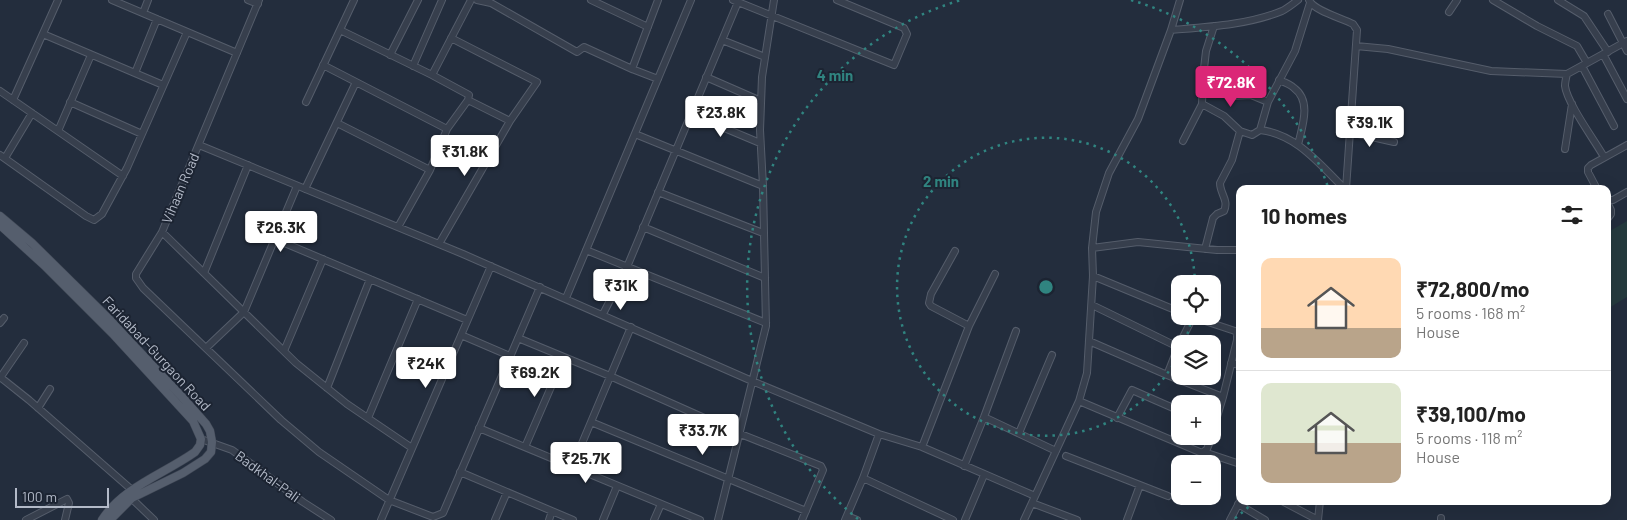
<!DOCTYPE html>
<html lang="en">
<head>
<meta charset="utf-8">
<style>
  :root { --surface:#fff; --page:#f2f2f2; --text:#222; --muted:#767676; --line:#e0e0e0; --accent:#db2777 }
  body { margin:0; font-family:Barlow,sans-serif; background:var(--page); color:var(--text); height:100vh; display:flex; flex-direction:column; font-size:19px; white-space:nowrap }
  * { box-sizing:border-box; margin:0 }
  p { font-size:16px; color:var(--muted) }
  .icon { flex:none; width:28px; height:28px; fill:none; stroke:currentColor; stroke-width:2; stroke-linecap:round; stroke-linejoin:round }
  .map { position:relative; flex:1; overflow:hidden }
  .drawer { position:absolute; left:1236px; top:185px; width:375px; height:320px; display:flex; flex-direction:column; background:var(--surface); border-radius:10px; box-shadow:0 5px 20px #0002 }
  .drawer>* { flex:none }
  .tools { position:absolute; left:1171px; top:275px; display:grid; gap:10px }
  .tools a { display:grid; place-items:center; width:50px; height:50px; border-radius:10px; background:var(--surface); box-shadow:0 5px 20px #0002; font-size:25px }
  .scale { position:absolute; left:15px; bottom:12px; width:94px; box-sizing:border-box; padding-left:5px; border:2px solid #b3bac8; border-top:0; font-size:14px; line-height:18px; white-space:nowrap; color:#b3bac8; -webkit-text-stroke:4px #1c2432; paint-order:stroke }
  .price { position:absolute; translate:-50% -42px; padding:0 11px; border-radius:5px; background:#fff; color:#222; font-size:16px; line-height:32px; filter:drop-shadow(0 1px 2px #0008) }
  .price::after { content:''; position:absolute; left:50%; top:30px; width:15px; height:11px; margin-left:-8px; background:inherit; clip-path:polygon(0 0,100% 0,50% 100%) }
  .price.current { background:var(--accent); color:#fff }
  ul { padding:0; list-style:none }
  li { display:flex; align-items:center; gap:15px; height:125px; padding:0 25px }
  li+li { border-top:1px solid var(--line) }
  li span { display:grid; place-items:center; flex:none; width:140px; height:100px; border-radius:10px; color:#555 }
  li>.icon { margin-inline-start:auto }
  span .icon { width:60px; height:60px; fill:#fffc; stroke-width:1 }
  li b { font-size:21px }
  h2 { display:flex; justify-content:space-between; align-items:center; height:60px; padding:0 25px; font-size:21px }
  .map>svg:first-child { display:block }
  .green { fill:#253a3e }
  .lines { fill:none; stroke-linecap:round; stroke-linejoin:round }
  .minor-casing { stroke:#555d6b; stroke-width:8 }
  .major-casing { stroke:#404856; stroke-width:9 }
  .minor { stroke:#373f4d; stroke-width:6 }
  .major { stroke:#555e6d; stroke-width:8 }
  .ring { fill:none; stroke:#308480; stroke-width:2.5; stroke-dasharray:2.5 5 }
  .labels { text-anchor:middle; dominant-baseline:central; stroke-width:4; stroke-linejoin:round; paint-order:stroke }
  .street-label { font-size:14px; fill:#b3bac8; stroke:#1c2432 }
  .centre { fill:#308480; stroke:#1c2432; stroke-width:2.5 }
  .ring-label { font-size:15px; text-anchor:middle; font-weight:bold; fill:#308480; stroke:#1c2432; stroke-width:4; stroke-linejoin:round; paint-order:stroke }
</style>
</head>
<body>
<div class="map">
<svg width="1627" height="520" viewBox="0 0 1627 520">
  <rect width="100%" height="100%" fill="#232d3d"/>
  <path class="green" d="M1627,221V297L1609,308L1608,232Z"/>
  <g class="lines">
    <defs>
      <path id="minor" d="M112,0L237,53
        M248,0L258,4
        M259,0L162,232L136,274V278L143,288L281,420L319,452L389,500L433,517L443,513L540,287
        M477,0L491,3L577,52L584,47L632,69
        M591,0L648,27
        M733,0L894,65L907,34L904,28L837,0
        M1309,0C1314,11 1342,18 1353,24L1357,30L1346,189
        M1493,0L1537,26L1577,46L1587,63
        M1558,0L1584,16L1608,52
        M1449,12L1457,0
        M143,13L148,0
        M1608,14L1627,51
        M340,30L432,75L469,95L468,100L447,129L430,170L398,227
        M1171,30C1207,27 1248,25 1282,11C1288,8 1293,4 1298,0
        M43,34L163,85
        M451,38L537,82L510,121L468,100
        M722,40L765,57
        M1356,46L1388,49L1491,71L1567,74L1627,41
        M1603,54L1627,99
        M390,55L418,0
        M323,65L447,129
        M413,66L442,0
        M1582,66L1614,126
        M135,73L157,19
        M1567,74C1566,78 1565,82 1565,86C1567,103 1595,141 1604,157
        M432,75L471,0
        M706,77L761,101
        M658,79L632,69L658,0
        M1279,80C1284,82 1290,84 1294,88C1312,101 1302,127 1298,145
        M0,91L123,176
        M1231,96L1251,95L1268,102
        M13,100L58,0
        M70,102L142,134
        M306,102L354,0
        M1202,104L1224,116L1240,131L1252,135L1260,130L1268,102L1295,51L1310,3
        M691,114L760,143
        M337,123L430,170
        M1260,130C1297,134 1320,165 1345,189
        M58,131L91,55
        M1350,132L1394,142
        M635,134L763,186
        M1183,141L1202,104L1203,77L1206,51L1214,26
        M199,145L463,254L752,381L879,434L922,447L1035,496
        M1565,149L1572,104
        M0,155L86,216L94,220L102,214L127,168L187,32
        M5,158L32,113
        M305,189L356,82
        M1597,189L1588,172V168L1591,165L1627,145
        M658,192L763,233
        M1608,200H1613L1627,192
        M1608,204L1611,210V214L1608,218
        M643,227L765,278
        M162,232L296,363L347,404L412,448
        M275,239L467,320
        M439,244L510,121
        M1092,248L1138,242L1217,250H1240
        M1205,249L1213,218L1217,214L1224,211C1229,200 1220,194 1220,183L1232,160L1240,131
        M586,250L766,323
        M955,251L931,294L929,303L931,306L969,326
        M204,273L248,165
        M1093,276L1180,312
        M566,298L691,0
        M1092,305L1178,347
        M603,314L627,267L738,2
        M0,323L4,318
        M461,335L510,356
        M518,338L610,376L738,433L821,466L823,470L802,520
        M1089,341L1167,375L1223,397L1237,340V334L1235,331L1190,316
        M206,348L244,312L297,186
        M284,351L323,259
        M1231,363L1240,365
        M1167,375L1178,347L1193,317
        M0,377L29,400L132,490
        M0,378L24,343
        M327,388L370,279
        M1079,401L1202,453L1207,449L1212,436
        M38,408L50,389
        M984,417L1056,451
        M368,418L418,299
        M1117,418L1132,390L1180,411
        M591,422L806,511
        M479,428L700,520
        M1019,433L1052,355
        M1212,433L1223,397
        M201,439L232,450L303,502L331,520
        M525,447L564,357
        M922,447L969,326L995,274
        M1204,452L1240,464
        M1066,456L1168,496
        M964,466L984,417L1016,331
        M572,467L631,327
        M460,472L573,520
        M863,478L953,520
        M129,496L154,520
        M1282,501L1318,520
        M1032,503L1077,520
        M1238,504L1265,520
        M847,516L857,520
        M26,520L67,499L69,503L65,520
        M381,520L491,266
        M495,520L507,492
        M549,520L552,511
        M603,520L617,486
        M654,520L661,504
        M718,520L766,326L763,186L760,130L762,77L774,0
        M845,520L863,478L879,434
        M965,520L984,475
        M1024,520L1079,401L1087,373L1093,276L1092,248L1096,212L1109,173L1138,119L1171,30L1180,0
        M1127,520L1140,485
        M1230,520L1240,501
        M1318,520L1320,501
        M1441,520V518"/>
      <path id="major" d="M0,216L32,243L108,318L183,398L206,424L210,431L212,442L211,452L205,459L183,473L132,498L110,520
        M0,225L45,266L113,334L193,421L201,439L200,445L195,452C164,474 123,487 102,520"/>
    </defs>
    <use href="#minor" class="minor-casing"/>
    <use href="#major" class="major-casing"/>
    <use href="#minor" class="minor"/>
    <use href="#major" class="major"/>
  </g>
  <g class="ring">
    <path d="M1192 317A149 149 0 0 1 1184 343M1180 352A149 149 0 1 1 1195 283"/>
    <path d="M1254 502A299 299 0 0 1 1234 519M858 519A299 299 0 0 1 961 0M1131 0A299 299 0 0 1 1328 187"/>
  </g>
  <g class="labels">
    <g class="street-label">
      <text transform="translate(180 188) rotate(-67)">Vihaan Road</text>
      <text transform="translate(157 353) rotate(47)">Faridabad-Gurgaon Road</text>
      <text transform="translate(268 476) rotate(36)">Badkhal-Pali</text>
    </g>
  </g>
  <circle cx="1046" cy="287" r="8" class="centre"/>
  <g class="ring-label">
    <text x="835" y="81">4 min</text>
    <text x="941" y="187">2 min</text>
  </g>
</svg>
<div class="tools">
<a><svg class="icon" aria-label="locate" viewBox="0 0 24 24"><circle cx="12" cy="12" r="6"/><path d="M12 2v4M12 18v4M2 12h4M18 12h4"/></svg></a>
<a><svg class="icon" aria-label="layers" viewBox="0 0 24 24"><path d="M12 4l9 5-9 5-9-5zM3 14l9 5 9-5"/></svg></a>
<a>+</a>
<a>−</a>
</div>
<div class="scale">100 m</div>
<b class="price current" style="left:1231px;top:108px">₹72.8K</b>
<b class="price" style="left:721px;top:138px">₹23.8K</b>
<b class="price" style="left:1370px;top:148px">₹39.1K</b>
<b class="price" style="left:465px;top:177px">₹31.8K</b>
<b class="price" style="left:281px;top:253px">₹26.3K</b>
<b class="price" style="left:621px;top:311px">₹31K</b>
<b class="price" style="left:426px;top:389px">₹24K</b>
<b class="price" style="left:535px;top:398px">₹69.2K</b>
<b class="price" style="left:703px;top:456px">₹33.7K</b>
<b class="price" style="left:586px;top:484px">₹25.7K</b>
<section class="drawer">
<h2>10 homes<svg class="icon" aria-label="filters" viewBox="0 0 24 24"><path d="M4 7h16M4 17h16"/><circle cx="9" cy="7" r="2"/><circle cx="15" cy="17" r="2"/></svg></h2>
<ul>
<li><span style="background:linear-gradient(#ffd9b3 70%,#b9a48a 0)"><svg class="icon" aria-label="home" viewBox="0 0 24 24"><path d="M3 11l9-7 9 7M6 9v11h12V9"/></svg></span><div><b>₹72,800/mo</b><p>5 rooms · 168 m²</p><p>House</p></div></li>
<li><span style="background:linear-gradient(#dfe7d0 60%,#b9a48a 0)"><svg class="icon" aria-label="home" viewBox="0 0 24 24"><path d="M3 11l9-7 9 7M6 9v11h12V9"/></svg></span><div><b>₹39,100/mo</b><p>5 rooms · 118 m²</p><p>House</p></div></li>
</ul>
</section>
</div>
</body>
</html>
